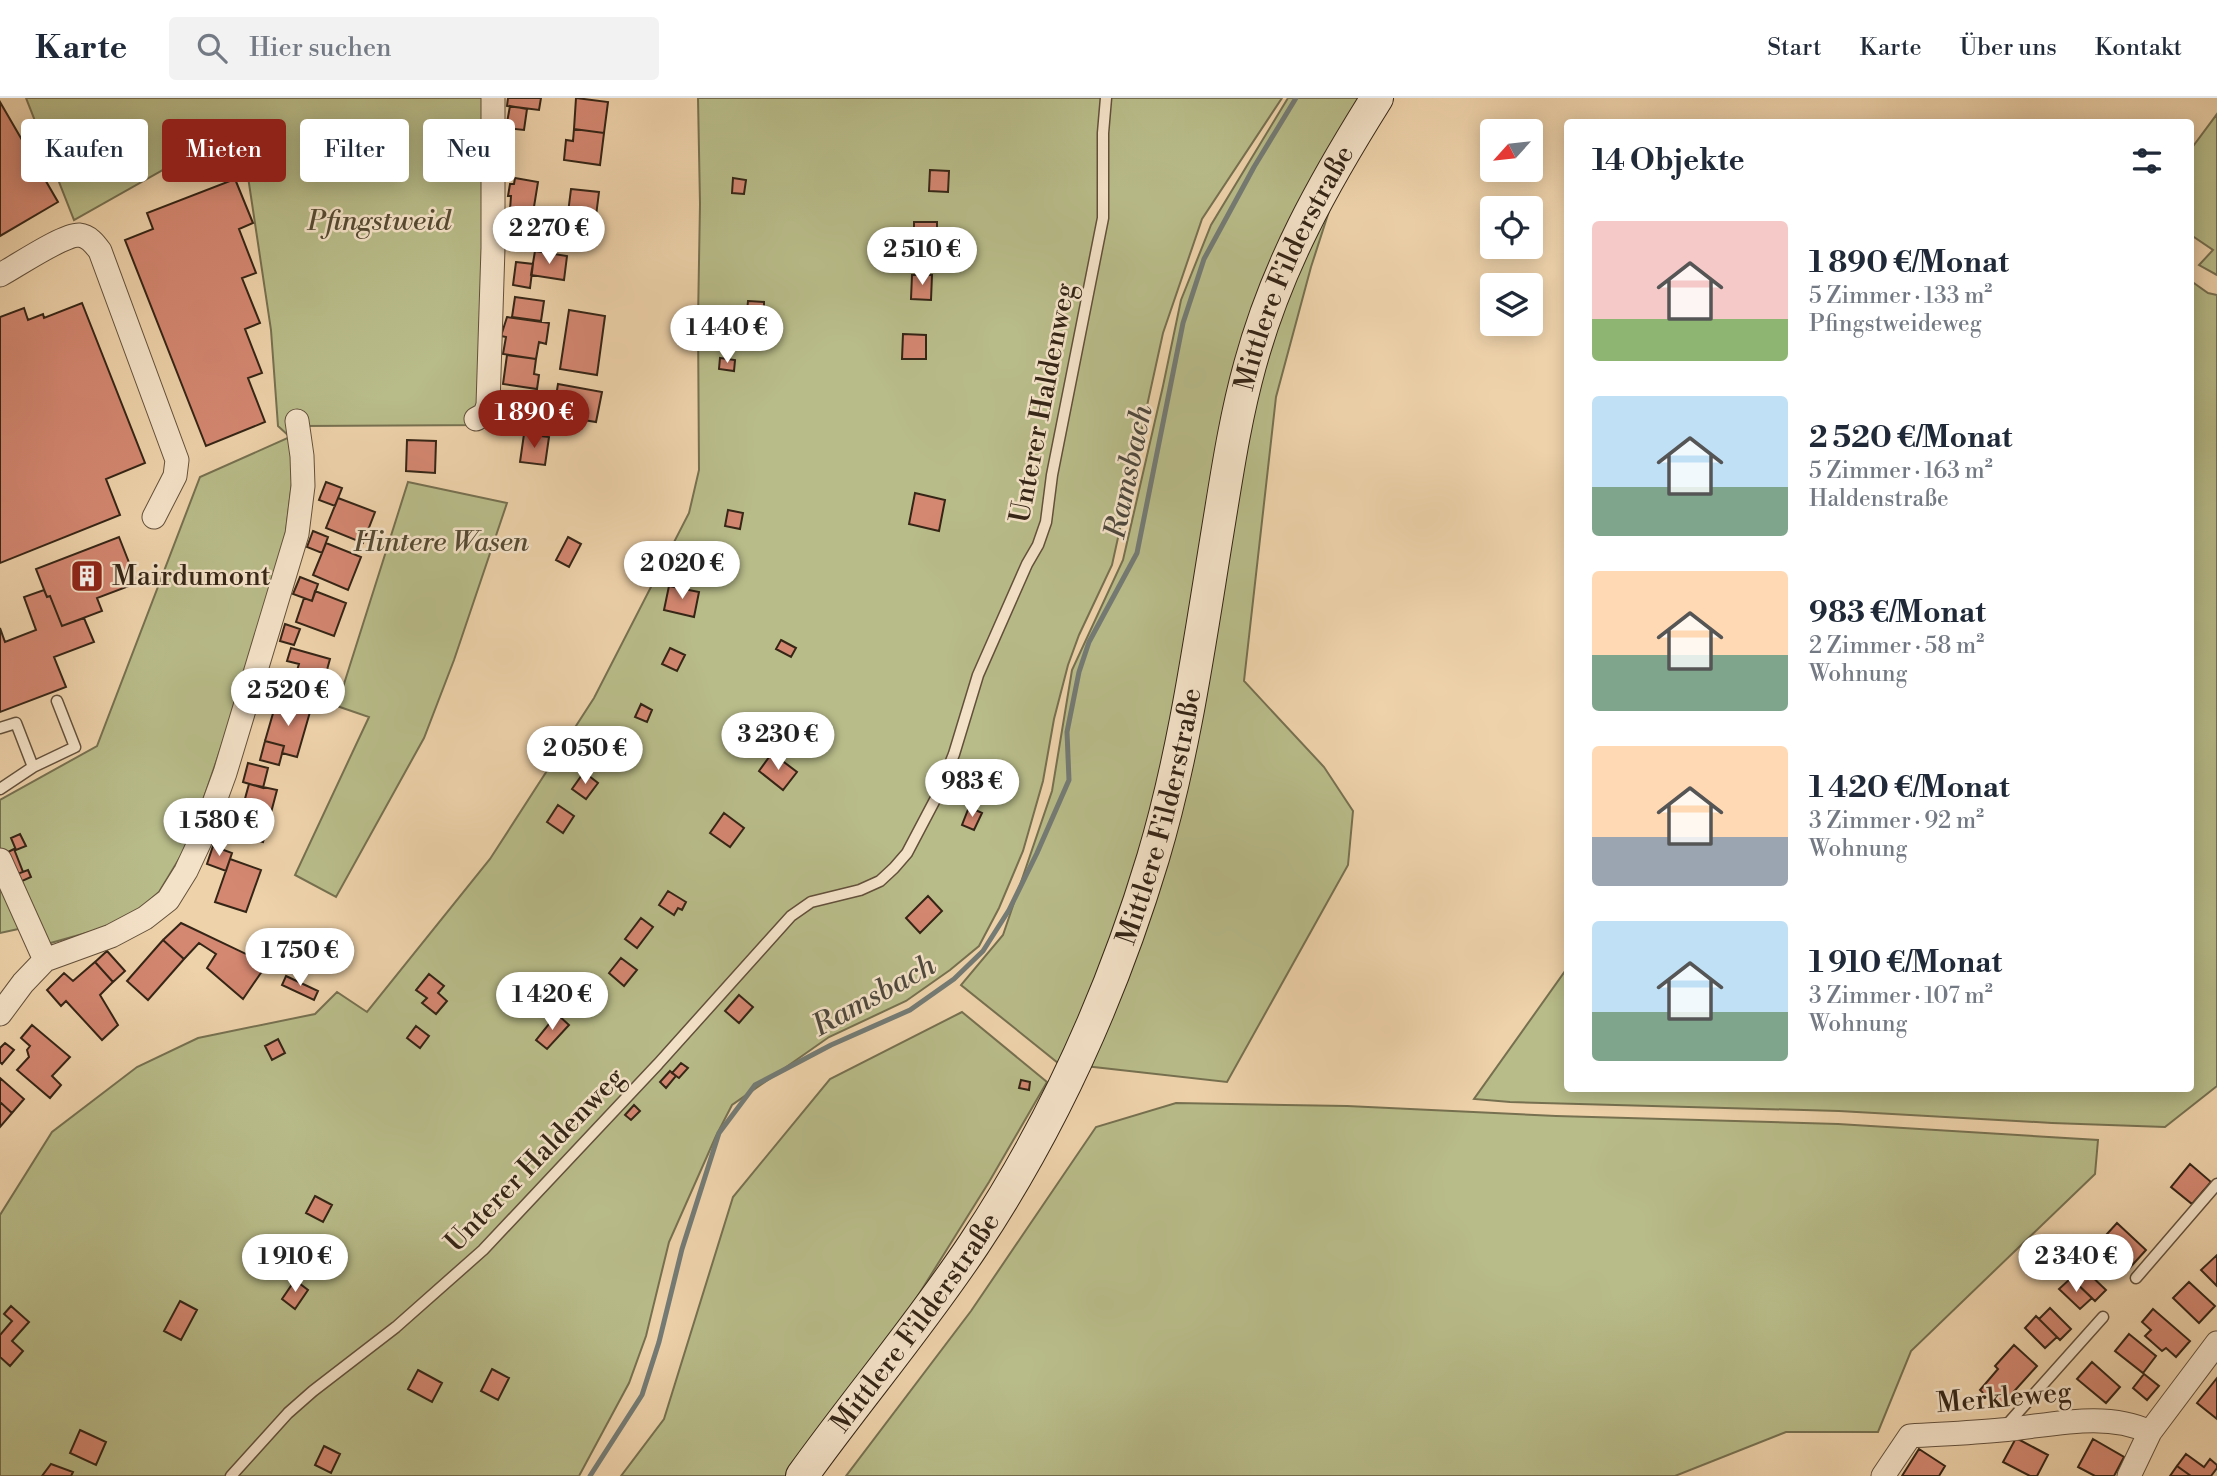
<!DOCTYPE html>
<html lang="de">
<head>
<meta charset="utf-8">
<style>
  :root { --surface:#fff; --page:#f2f2f3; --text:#1f2937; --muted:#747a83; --line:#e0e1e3; --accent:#8f2418 }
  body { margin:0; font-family:"Libre Bodoni",serif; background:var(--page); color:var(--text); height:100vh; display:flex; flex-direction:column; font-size:26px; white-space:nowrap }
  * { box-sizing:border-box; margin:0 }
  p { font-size:23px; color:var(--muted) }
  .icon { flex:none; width:38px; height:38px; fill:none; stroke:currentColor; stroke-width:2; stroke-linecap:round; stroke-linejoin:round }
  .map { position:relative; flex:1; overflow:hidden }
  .details { position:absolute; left:1564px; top:21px; width:630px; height:973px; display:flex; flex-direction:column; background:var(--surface); border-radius:7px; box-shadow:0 4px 18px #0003 }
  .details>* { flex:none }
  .banner { position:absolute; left:21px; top:21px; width:665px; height:63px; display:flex; gap:14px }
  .needle { width:46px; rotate:243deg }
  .fabs { position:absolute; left:1480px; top:21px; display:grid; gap:14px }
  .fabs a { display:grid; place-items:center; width:63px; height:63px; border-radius:7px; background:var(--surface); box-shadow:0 4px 18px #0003; font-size:35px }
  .price { position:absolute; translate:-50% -60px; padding:0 16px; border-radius:24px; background:#fff; color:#222; font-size:23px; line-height:46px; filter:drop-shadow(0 2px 4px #0008) }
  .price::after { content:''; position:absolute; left:50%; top:42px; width:21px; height:16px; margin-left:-10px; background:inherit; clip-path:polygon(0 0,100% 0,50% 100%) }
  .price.on { background:var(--accent); color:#fff }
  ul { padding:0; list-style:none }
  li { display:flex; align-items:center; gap:21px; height:175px; padding:0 28px }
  li span { display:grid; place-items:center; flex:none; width:196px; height:140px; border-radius:7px; color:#555 }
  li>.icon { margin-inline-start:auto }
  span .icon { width:84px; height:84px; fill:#fffc; stroke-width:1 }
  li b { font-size:30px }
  h2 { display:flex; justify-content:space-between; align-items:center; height:84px; padding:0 28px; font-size:30px }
  .chip { padding:0 24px; border-radius:7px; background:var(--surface); box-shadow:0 4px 18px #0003; font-size:24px; line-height:63px }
  .chip.on { background:var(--accent); color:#fff }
  header { display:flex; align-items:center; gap:42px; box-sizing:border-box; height:98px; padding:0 35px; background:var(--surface); border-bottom:2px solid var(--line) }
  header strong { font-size:33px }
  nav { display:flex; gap:38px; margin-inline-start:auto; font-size:24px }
  .search { width:490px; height:63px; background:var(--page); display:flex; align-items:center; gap:18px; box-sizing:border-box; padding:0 24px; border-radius:7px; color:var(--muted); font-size:26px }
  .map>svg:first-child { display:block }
  .green { fill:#b8bc89; stroke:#767050; stroke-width:2 }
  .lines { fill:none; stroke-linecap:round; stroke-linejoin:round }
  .stream { stroke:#747b75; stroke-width:5 }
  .building { fill:#d48771; stroke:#352516; stroke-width:2 }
  .lane-casing { stroke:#63503b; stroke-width:13 }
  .street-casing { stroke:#63503b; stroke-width:25 }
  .secondary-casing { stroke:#352516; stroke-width:34 }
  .lane { stroke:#f4e2c8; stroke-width:10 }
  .street { stroke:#f4e2c8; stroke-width:23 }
  .secondary { stroke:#f4e2c8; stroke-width:32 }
  .labels { text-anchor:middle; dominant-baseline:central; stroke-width:5; stroke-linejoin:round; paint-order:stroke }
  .park-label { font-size:28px; font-style:italic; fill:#564b33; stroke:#f4e2c8 }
  .street-label { font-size:28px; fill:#352516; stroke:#f4e2c8 }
  .poi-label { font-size:28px; fill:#352516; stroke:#f4e2c8; text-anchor:start }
  .water-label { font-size:30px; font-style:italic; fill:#4f493e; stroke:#f4e2c8 }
</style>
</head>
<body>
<header>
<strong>Karte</strong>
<div class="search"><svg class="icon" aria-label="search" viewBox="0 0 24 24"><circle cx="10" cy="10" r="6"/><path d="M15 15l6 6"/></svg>Hier suchen</div>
<nav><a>Start</a><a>Karte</a><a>Über uns</a><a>Kontakt</a></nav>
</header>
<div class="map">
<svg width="2217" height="1378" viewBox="0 0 2217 1378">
  <rect width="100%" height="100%" fill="#eed2aa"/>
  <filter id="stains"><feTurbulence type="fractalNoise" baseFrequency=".00286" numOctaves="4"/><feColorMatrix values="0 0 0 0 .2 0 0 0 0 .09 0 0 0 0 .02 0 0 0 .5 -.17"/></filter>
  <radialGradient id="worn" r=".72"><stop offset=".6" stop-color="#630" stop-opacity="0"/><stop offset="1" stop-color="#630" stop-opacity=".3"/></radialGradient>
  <path class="green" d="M26,0H504L488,327L304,328L295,360L285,442L226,635L188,746L159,794L133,817L104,830L47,846L37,827L0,835V702L97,648L200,379L290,339L278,328L271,232L247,72L214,79L204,69L185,62L163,72L74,122Z
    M698,0H1282L1202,121L1163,235L1112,467L1079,537L1068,567L1054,621L1043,683L1023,753L999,810L979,848L950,872L906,903L829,939L732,1007L716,1038L669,1144L646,1238L629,1285L579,1378H0V1117L52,1034L137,969L198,940L315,916L337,894L367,914L490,761L594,600L689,415L699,372L698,222L700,106Z
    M1288,0H1370L1332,104L1311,169L1276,299L1244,583L1324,669L1353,713L1348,767L1227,984L1058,965L961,887L1003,837L1052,693L1072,572L1123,462L1163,288L1181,202L1211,127Z
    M2217,16V177L2199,167L2213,152L2191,137V51Z
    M2191,183L2208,195L2217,197V988L2165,1029L2052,1025L1839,1013L1510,1004L1474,1001L1568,869V990H2191Z
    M408,384L507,405L454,562L424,640L336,799L295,777L369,619L337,608Z
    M962,914L1047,984L989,1084L909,1212L790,1378H621L664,1321L733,1099L830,981Z
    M1176,1005L1347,1008L1556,1018L1838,1026L2098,1042L2095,1076L1911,1253L1878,1334H1786L1675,1378H846L971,1213L1096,1029Z"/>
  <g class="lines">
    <path class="stream" d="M590,1378L642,1297L659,1244L682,1151L719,1035L755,987L831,947L910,912L954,881L983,853L1009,812L1037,755L1069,682L1067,634L1079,574L1089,544L1137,455L1183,225L1204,161L1254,69L1296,0"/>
  </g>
  <path class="building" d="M508,0H541L539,12L507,8Z
    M576,0L608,4L604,35L574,31Z
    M0,4L58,104L0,138Z
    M510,8L527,11L524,32L506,30Z
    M574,31L604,35L600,67L564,62L566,42L573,43Z
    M930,72L949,73L948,94L929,93Z
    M515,80L538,84L533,115L510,112L511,98H508L510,86H514Z
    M733,80L746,82L744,96L732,95Z
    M235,81L253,125L239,131L256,175L242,180L260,225L245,231L262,275L248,280L265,324L206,348L125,142L153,131L147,115Z
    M571,91L599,94L596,118L568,115Z
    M568,115L596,118L594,142L566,139Z
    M518,122L535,124L533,141L516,139Z
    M914,124H937V141H914Z
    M535,153L567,158L564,182L531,177Z
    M516,164L533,166L530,190L513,187Z
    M912,177H932L931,202L911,201Z
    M515,199L544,203L541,223L512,219Z
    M748,203L764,204V215L747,214Z
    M82,205L145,365L106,381L120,417L0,465V219L24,210L28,222L43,216L44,220Z
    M569,212L605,218L597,277L560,271Z
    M507,219L549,225L546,246L539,244L536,261L503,256L506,239L501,238Z
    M903,236L926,237V261H902Z
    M507,257L536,261L534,276L539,277L537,291L503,286Z
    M720,260L735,262L734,273L719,271Z
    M558,286L602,294L596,324L553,317Z
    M510,300L537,305L534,320L507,315Z
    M524,336L549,339L545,367L520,364Z
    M407,342L436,343L435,375L406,373Z
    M326,384L342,390L335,408L319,402Z
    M915,395L945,402L939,433L909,426Z
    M338,400L375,414L363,445L326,430Z
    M728,412L743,415L740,431L725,428Z
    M313,433L328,439L322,455L307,449Z
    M119,439L137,485L97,500L102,513L62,528L50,498L47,499L36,471Z
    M568,439L581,446L569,469L556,462Z
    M326,445L361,459L348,492L313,477Z
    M695,447L709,452L703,471L688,465Z
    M300,479L318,486L312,503L293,496Z
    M669,488L699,494L694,519L664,512Z
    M44,492L47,499L50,498L62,528L84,520L94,544L54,559L66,589L0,614V530L5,544L36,532L24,499Z
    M315,493L346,505L334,538L296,524L304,500L312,503Z
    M285,526L300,531L294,547L280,543Z
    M781,542L796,550L791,559L776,551Z
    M291,550L330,561L320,597L292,588L299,566L287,563Z
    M670,550L685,557L677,573L662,566Z
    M276,605L310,614L297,659L282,655L284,648L265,643Z
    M641,606L652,612L647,624L635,619Z
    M265,643L284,648L279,667L260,662Z
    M772,655L797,674L783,692L759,673Z
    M248,665L268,670L263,690L243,684Z
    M584,674L598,685L586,701L572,691Z
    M249,686L277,692L268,726L240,719Z
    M558,707L574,718L563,735L547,724Z
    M969,709L982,715L974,732L962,727Z
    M724,715L744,730L730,749L710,735Z
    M240,719L268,726L263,744L236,737Z
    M20,736L26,748L16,752L11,740Z
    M213,748L232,755L226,773L207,766Z
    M14,751L23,774L17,776L8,754Z
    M230,761L261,772L246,814L215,804Z
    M28,772L31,779L20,784L17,776Z
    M668,793L686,804L682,812L678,810L674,817L659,807Z
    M928,798L942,813L920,835L906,820Z
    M641,820L653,829L637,850L625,841Z
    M181,825L267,866L243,901L207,870L216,856L199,845L184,861L163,842Z
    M163,842L184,861L148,902L127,883Z
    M107,853L125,873L113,884L95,864Z
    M621,860L637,872L624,888L609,875Z
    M95,864L113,884L100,897L118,927L102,942L66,903L61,908L47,892L64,875L73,883Z
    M429,876L444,888L438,895L447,903L436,916L422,905L427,900L416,892Z
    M286,878L318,893L314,902L282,887Z
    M577,878L600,896L586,913L568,899L575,890L570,886Z
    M739,897L753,909L739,925L725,913Z
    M557,916L569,927L547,951L536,942Z
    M32,927L70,959L52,978L61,987L50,1000L17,972L29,959L27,952L30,948L21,940Z
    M416,928L429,938L420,950L407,940Z
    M278,941L285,955L272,962L265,948Z
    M5,945L14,952L2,966L0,964V950Z
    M681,965L688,970L679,980L672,975Z
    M670,973L676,978L666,990L660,984Z
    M0,980L24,1001L12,1015L0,1004Z
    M1021,982L1030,984L1029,992L1019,990Z
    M0,1004L12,1015L0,1029Z
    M634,1007L640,1013L631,1022L625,1017Z
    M2190,1066L2211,1084L2192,1106L2171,1089Z
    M315,1098L332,1107L323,1124L306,1115Z
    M2117,1125L2146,1152L2126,1174L2097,1147Z
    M2217,1157V1188L2201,1172Z
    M2084,1171L2106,1192L2095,1203L2073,1182Z
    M2071,1180L2092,1200L2080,1211L2059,1191Z
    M295,1182L308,1192L295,1211L282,1201Z
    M2189,1184L2215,1208L2199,1225L2173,1200Z
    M180,1203L197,1212L181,1242L164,1233Z
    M11,1208L29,1224L12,1243L23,1253L10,1268L0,1259V1237L12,1223L4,1216Z
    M2050,1210L2071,1231L2060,1242L2039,1221Z
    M2153,1211L2190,1243L2176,1259L2166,1250L2162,1253L2145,1238L2151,1232L2142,1224Z
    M2036,1218L2057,1239L2045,1250L2025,1230Z
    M2129,1236L2156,1258L2143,1275L2115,1253Z
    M2014,1247L2037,1268L1999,1310L1980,1292L1998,1271L1995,1268Z
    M2092,1264L2120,1289L2106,1305L2077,1281Z
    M492,1271L509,1280L498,1302L481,1293Z
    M418,1272L442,1285L432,1304L408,1291Z
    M2144,1276L2159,1288L2147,1302L2133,1290Z
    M2217,1280V1321L2197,1305Z
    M80,1332L106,1344L96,1367L70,1355Z
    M2016,1340L2048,1357L2037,1378H2030L2003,1364Z
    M2093,1341L2124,1359L2114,1378H2095L2078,1369Z
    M324,1348L340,1356L331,1375L315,1367Z
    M1919,1351L1945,1368L1939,1378H1902Z
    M2186,1356L2204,1369L2210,1361L2217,1367V1370L2211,1378H2191L2177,1368Z
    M51,1366L73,1374L71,1378H42Z
    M2177,1368L2191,1378H2170Z"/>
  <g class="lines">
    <defs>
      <path id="lane" d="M0,630L16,625L33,669L0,691
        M33,669L75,649L57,603
        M2136,1180L2217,1086
        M2004,1330L2103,1219
        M231,1378L288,1315L313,1293L396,1229L483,1152L658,966L791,818L811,804L860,792L880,783L894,770L907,755L937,698L954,656L978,577L1027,466L1038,447L1046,424L1052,377L1103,120V35L1106,0"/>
      <path id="street" d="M0,177C17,168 62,137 79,137C89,138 95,146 100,153L177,362L175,378L154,419
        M476,321L485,316L488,307L493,150V0
        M0,762L45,862
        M0,916L23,885L45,862L111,838L145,820L168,802L186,773L201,741L225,675L297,436L303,388L302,358L297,323
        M1883,1378L1910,1338C1941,1336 1971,1335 2001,1332C2049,1328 2104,1312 2150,1334
        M2129,1378L2150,1334L2217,1245"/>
      <g id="secondary">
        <path id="s1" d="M802,1378C858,1300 921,1226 974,1146C1053,1027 1112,896 1153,760C1185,653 1200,541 1218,431C1227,376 1235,321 1250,267C1277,168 1323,86 1377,0"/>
      </g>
    </defs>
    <use href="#lane" class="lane-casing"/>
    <use href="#street" class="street-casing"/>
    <use href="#secondary" class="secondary-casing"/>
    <use href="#lane" class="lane"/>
    <use href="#street" class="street"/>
    <use href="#secondary" class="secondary"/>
  </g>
  <defs>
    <symbol id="building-square" viewBox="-11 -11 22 22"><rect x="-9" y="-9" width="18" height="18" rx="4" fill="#8f2418" stroke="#f4e2c8"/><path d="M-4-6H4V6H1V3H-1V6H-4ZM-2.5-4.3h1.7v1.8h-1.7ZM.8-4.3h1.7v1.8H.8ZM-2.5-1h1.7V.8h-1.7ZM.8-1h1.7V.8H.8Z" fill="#fff"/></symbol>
  </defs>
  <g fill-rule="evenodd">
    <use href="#building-square" x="68" y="459" width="38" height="38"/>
  </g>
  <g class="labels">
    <g class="park-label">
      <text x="379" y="123">Pfingstweid</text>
      <text x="441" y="444">Hintere Wasen</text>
    </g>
    <g class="street-label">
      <text stroke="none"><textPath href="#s1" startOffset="1325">Mittlere Filderstraße</textPath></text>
      <text transform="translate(1043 305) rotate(-79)">Unterer Haldenweg</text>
      <text stroke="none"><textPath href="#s1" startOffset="758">Mittlere Filderstraße</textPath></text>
      <text transform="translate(535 1062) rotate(-46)">Unterer Haldenweg</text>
      <text stroke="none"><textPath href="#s1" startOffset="191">Mittlere Filderstraße</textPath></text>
      <text transform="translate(2004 1300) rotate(-5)">Merkleweg</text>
    </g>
    <g class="poi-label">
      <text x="112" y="478">Mairdumont</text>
    </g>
    <g class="water-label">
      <text transform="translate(1129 374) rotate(-78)">Ramsbach</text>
      <text transform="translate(874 898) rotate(-29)">Ramsbach</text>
    </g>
  </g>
  <rect width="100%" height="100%" filter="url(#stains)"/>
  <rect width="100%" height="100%" fill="url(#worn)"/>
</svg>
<div class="fabs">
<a><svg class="needle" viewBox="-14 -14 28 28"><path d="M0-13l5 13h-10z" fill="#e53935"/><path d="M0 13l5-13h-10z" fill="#747a83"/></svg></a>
<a><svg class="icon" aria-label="locate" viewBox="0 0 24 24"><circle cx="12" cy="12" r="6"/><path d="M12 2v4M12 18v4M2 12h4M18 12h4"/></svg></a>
<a><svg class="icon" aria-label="layers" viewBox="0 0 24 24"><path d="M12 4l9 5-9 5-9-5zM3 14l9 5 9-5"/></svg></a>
</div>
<b class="price" style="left:549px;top:168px">2 270 €</b>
<b class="price" style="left:922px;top:189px">2 510 €</b>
<b class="price" style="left:727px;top:267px">1 440 €</b>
<b class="price on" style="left:534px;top:352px">1 890 €</b>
<b class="price" style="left:682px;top:503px">2 020 €</b>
<b class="price" style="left:288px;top:630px">2 520 €</b>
<b class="price" style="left:778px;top:674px">3 230 €</b>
<b class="price" style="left:585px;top:688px">2 050 €</b>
<b class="price" style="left:972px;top:721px">983 €</b>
<b class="price" style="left:219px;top:760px">1 580 €</b>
<b class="price" style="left:300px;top:890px">1 750 €</b>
<b class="price" style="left:552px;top:934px">1 420 €</b>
<b class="price" style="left:295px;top:1196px">1 910 €</b>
<b class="price" style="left:2076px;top:1196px">2 340 €</b>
<div class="banner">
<a class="chip">Kaufen</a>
<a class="chip on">Mieten</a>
<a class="chip">Filter</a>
<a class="chip">Neu</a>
</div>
<section class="details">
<h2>14 Objekte<svg class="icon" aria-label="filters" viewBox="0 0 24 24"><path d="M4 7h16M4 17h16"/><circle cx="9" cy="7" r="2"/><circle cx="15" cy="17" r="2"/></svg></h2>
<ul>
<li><span style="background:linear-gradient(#f6c9c9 70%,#8fb573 0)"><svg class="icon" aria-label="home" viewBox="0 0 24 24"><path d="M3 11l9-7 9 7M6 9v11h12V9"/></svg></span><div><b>1 890 €/Monat</b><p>5 Zimmer · 133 m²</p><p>Pfingstweideweg</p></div></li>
<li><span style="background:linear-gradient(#bfe0f5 65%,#7fa58c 0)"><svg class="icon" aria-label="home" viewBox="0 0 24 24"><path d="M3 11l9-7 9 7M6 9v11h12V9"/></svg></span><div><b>2 520 €/Monat</b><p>5 Zimmer · 163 m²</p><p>Haldenstraße</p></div></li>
<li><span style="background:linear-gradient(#ffd9b3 60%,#7fa58c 0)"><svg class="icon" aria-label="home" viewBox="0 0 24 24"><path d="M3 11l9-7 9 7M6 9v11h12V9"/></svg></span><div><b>983 €/Monat</b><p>2 Zimmer · 58 m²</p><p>Wohnung</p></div></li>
<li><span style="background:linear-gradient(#ffd9b3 65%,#9aa5b1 0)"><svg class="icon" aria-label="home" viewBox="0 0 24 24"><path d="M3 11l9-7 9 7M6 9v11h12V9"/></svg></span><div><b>1 420 €/Monat</b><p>3 Zimmer · 92 m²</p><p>Wohnung</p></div></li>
<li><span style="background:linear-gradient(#bfe0f5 65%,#7fa58c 0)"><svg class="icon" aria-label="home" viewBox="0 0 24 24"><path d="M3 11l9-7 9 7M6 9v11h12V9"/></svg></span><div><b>1 910 €/Monat</b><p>3 Zimmer · 107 m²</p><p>Wohnung</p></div></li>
</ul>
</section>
</div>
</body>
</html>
